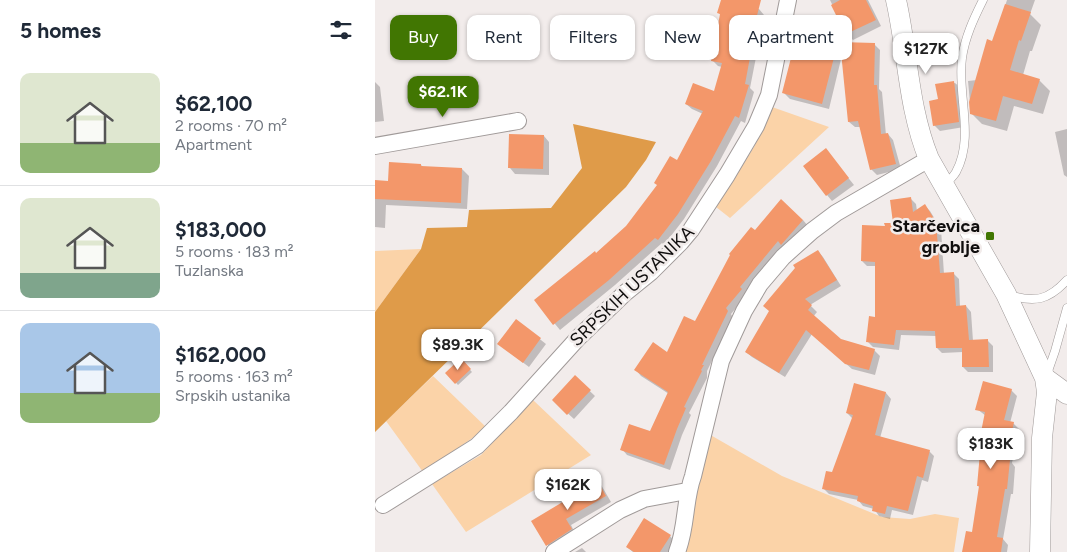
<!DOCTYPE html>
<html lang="en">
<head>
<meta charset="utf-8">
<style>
  :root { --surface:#fff; --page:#f2f2f3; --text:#1f2937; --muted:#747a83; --line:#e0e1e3; --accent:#417602 }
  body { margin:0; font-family:Figtree,sans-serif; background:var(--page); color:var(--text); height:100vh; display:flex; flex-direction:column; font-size:19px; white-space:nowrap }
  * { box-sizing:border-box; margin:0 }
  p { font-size:16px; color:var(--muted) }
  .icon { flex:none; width:28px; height:28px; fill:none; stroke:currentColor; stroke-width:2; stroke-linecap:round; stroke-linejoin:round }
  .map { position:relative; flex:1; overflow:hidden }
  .sheet { display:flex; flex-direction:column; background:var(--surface); width:375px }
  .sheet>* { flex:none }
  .guide { position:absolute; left:15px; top:15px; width:475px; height:45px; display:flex; gap:10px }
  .price { position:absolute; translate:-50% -42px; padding:0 11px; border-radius:10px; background:#fff; color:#222; font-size:16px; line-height:32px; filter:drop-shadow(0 1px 2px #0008) }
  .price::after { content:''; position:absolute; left:50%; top:30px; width:15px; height:11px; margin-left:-8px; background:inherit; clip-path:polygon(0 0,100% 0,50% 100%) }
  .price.current { background:var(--accent); color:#fff }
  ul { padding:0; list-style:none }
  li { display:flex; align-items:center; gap:15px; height:125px; padding:0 20px }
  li+li { border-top:1px solid var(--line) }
  li span { display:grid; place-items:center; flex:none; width:140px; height:100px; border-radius:10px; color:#555 }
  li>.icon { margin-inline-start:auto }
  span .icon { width:60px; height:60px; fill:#fffc; stroke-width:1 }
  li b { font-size:21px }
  h2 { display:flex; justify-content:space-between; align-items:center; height:60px; padding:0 20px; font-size:21px }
  .tag { padding:0 18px; border-radius:10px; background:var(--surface); box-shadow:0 1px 4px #0004; font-size:18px; line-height:45px }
  .tag.current { background:var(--accent); color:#fff }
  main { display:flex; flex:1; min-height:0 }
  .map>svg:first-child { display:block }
  .green { fill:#fbd3a8 }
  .forest { fill:#df9b49 }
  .shadow { fill:#0003 }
  .building { fill:#f3976a }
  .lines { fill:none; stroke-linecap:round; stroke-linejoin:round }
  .service-casing { stroke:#a09a99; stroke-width:9 }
  .minor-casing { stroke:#a09a99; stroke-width:18 }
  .tertiary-casing { stroke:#a09a99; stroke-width:21 }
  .service { stroke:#fff; stroke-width:8 }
  .minor { stroke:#fff; stroke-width:16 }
  .tertiary { stroke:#fff; stroke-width:20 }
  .poi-dot { fill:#417602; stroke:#f2eceb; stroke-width:2 }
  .labels { text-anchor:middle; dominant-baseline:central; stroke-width:5; stroke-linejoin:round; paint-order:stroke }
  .poi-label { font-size:18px; font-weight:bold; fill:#100e0e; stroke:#f2eceb; text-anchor:end }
  .street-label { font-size:18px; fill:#100e0e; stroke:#f2eceb }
</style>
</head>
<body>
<main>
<section class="sheet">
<h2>5 homes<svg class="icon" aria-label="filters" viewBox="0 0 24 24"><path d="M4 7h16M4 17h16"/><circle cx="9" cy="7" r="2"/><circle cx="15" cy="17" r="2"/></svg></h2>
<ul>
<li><span style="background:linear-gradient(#dfe7d0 70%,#8fb573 0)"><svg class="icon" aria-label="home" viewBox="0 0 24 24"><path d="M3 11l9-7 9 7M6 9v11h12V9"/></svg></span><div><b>$62,100</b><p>2 rooms · 70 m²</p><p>Apartment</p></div></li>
<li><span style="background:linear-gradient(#dfe7d0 75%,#7fa58c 0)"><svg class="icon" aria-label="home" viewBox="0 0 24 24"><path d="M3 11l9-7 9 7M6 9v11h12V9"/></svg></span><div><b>$183,000</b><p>5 rooms · 183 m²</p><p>Tuzlanska</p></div></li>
<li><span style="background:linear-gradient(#a9c7e8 70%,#8fb573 0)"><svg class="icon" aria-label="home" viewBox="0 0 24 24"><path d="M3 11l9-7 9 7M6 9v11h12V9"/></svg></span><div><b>$162,000</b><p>5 rooms · 163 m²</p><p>Srpskih ustanika</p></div></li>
</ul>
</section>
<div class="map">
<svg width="692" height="552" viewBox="0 0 692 552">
  <rect width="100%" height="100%" fill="#f2eceb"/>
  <path class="green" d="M397,107L454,127L355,218L341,207L379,147Z
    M46,249L0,312V251Z
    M58,376L112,428L48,472L11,421Z
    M158,400L216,455L91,532L57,484L106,455Z
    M332,433L407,476L507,517L535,519L560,514L584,518L579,552H309Z"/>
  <path class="forest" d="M198,124L281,142L271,160L251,187L0,432V312L46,249L52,228L92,227L94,210L176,208L207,168Z"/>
  <path class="shadow" d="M455,0H493L506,26L478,40L473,35L470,44H499L505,50L504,89L507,92L511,135L513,134L518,140L526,169L502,175L496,169L486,127H480L474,122L467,55L454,109L415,99L409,93L419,53L415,48L467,25Z
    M632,0H660L655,14L666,25L657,51H655L648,75L664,80L675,91L668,114L639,106L632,131L607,124L596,113L593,81L602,80L618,42Z
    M347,2L384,9L389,15L382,41L384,42L375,88L379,92L370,123L366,121L342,166L309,219L289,245L287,243L240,285L185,330L161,301L221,254L252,227L302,162L328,114L317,109L311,104L340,93L347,67L343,66L338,61L346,16L344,13Z
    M0,82L5,87L9,121L0,122Z
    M580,83L586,88L589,127L565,131L559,125L564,100L562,85Z
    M692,129V177L689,175L680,132Z
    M169,136L174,142V175L140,174L135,168Z
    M451,150L479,185L457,201L452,195Z
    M46,165L49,168L87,169L94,176L92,209L11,205L10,228L0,227V182H14Z
    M535,198L541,204L542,211L550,206L555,211L566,229L569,274L578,273L584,279L585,307L591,306L596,312L598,341H613L618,346V372H593L588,367V352L567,353L562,348L561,336L526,335L524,350L498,347L493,342L502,318L501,266H492L487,261L511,227L519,224Z
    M428,220L433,226L409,246L370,293L372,295L356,314L358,318L332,371V378L314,413L316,415L307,435L295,470L252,455L247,449L276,433L294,394L266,376L261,370L292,354L321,323L380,232Z
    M443,251L448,257L466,286L435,305L442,312L438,317L465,340L499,350L505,356L500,375L477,369L437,334L410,377L377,357L371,352Z
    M142,321L171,344L154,367L130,349Z
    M86,360L97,372L83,385L72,373Z
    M200,377L220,396L199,419L178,400Z
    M480,385L511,393L516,399L505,438L554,451L559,456L553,482L547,480L538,515L517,510L515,519L504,516L499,509L488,506L483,500L454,494L449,489L458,474L478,419L472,413Z
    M636,390L642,396L635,423H638L644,429L637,463L640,467L638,494H636L628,539L633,545L632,552H589L598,534L605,488L603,486L607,443L606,442L611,416L602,409Z
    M220,478L225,483L236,502L196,525L201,535L176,548L171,543L198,497Z
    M295,536L300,542L294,552H258L252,547Z
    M207,548L211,552H200Z"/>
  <path class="building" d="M346,0H386L377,35L379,36L370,84L374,85L364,118L360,116L336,161L303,214L283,240L280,238L234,280L178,325L159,300L220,251L221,253L251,226L282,185L279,183L295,156L302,160L328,111L310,104L318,83L339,91L347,63L336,61L345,14L342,13Z
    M465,0H491L501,20L471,34L467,27L464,38L455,42H463L447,104L407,93L418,50L413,49L420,15L465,23L456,5Z
    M630,4L656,12L646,41L644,40L635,70L665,79L657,104L628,96L621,121L595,114L594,102L612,39L617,41Z
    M465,42L500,43L499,85H502L506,134L513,133L521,164L495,170L483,121L473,122Z
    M579,81L584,122L558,126L554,101L563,99L560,84Z
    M134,134L169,135L168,169L133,168Z
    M451,148L474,178L451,196L428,166Z
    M14,162L46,164V166L87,168L86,203L0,199V180L13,181Z
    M536,197L538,212L550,204L561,222L565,273L579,272L581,306L591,305L594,340L613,339L614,367H587V348H561L560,331L521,330L519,345L491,342L494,316L500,317V262L486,261L487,225L510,226L509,223H518L515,200Z
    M406,199L428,220L406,245L403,241L365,287L367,289L351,308L353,311L327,365H329L326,370L327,371L309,407L311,408L302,429L289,465L245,450L254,424L275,431L293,392L259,370L278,342L292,352L309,316L320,321L355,255L354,254L376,227L380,230Z
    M443,250L462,280L430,299L437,305L433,310L466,339L500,349L494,370L470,364L431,330L404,373L370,352L394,311L388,306L420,268L418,265Z
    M141,319L166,338L148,363L122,344Z
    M86,358L96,369L80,384L70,373Z
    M200,375L216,390L192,415L177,400Z
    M608,381L637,389L629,420L639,422L631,460H635L632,489H630L622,537L628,538L626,552H587L591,531L597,532L604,486H602L606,442H604L610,412L600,410Z
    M479,383L511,392L500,435L555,450L548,478L542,476L533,511L512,506L510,514L497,511L498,506L482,501L483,496L447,489L451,471L457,472L478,415L471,413Z
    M220,476L231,496L191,519L197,529L171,546L156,521L196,497L193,491Z
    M269,518L296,535L285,552H259L251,547Z"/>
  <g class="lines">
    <defs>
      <path id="service" d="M571,184C574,180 579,176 581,172C600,137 582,95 587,58C590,37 599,18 608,0
        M634,295C660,303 674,300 692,280
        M672,374L680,351L692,308"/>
      <path id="minor" d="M0,146L143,121
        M8,505L102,446L136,412L203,338L250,293L276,272L306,242L316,230L352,175L381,126L394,95L413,0
        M179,552L245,510L269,499L312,491
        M302,552C312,527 309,501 318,476L346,361L369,311L385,284L408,257L437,231L461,213L554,159"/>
      <path id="tertiary" d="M521,0C533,53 533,108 554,159L631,294L670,378L672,392L667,438L665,552
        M670,378L692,394"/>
    </defs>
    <use href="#service" class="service-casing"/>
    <use href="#minor" class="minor-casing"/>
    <use href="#tertiary" class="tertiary-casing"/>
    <use href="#service" class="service"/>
    <use href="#minor" class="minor"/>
    <use href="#tertiary" class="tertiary"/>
  </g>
  <rect class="poi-dot" x="610" y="231" width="10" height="10" rx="2.5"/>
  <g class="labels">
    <g class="poi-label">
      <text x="605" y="226">Starčevica<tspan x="605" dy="21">groblje</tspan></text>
    </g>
    <g class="street-label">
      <text transform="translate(257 286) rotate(-44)">SRPSKIH USTANIKA</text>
    </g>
  </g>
</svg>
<b class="price" style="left:551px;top:75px">$127K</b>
<b class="price current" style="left:68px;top:118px">$62.1K</b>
<b class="price" style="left:83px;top:371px">$89.3K</b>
<b class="price" style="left:616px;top:470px">$183K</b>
<b class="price" style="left:193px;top:511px">$162K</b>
<div class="guide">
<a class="tag current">Buy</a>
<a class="tag">Rent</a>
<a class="tag">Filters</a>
<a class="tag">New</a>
<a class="tag">Apartment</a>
</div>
</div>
</main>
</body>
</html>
